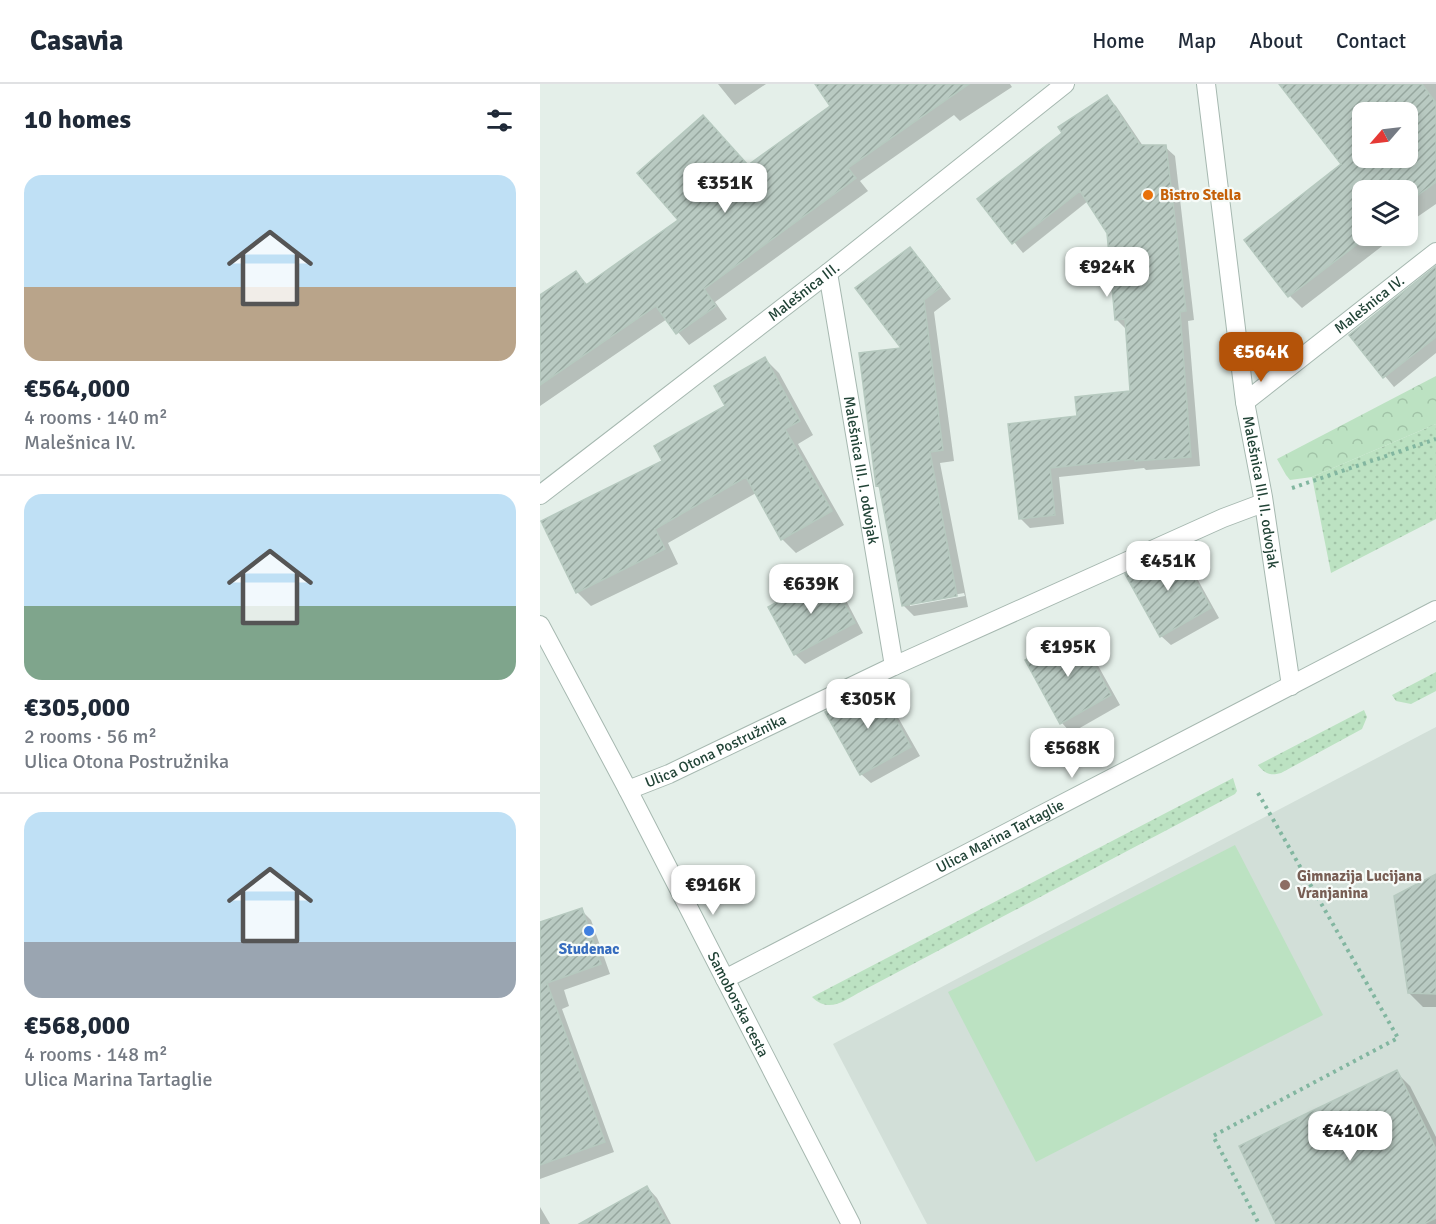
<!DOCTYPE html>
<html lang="en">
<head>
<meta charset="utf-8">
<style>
  :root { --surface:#fff; --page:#f6f6f7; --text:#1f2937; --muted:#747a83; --line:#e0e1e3; --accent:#b45309 }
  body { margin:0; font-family:Signika,sans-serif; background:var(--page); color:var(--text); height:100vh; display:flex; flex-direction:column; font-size:22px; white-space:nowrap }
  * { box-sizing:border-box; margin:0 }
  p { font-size:20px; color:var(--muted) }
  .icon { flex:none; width:33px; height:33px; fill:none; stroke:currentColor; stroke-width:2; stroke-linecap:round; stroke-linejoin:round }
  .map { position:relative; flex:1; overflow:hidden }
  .panel { display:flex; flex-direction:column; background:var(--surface); width:540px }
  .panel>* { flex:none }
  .needle { width:39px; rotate:242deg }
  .controls { position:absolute; left:812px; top:18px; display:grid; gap:12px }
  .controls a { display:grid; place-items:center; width:66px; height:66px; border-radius:12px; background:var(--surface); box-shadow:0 3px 9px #0003; font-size:30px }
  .price { position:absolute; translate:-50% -51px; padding:0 14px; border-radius:12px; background:#fff; color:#222; font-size:20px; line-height:39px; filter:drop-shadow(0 2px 3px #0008) }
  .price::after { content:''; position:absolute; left:50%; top:36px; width:18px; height:14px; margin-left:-9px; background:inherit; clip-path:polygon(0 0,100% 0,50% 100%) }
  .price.active { background:var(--accent); color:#fff }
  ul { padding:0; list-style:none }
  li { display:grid; align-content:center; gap:12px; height:318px; padding:0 24px }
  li+li { border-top:2px solid var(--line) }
  li span { display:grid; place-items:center; height:186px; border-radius:18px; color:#555 }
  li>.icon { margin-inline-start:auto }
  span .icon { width:108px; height:108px; fill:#fffc; stroke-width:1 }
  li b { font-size:26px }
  h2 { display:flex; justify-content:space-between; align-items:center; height:72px; padding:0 24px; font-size:26px }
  header { display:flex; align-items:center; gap:36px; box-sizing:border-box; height:84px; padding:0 30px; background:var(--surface); border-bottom:2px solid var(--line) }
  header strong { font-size:28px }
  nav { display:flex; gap:33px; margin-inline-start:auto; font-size:21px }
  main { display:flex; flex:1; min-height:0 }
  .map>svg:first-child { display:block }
  .built { fill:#d2dfd8 }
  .grass { fill:url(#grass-dots) }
  .forest { fill:url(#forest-crowns) }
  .green { fill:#bce2c2 }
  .shadow { fill:#0003; fill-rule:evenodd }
  .building { fill:url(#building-hatch); stroke:#b6c9bf; stroke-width:1.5; fill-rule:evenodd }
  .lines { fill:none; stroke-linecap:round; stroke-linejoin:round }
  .minor-casing { stroke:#a6b8b0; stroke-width:20 }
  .path { stroke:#82b6a0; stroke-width:4; stroke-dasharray:3 4.5; stroke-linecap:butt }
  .minor { stroke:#fff; stroke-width:18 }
  .food-dot { fill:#e8710a; stroke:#f6fbf8; stroke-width:2 }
  .education-dot { fill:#8d6e63; stroke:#f6fbf8; stroke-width:2 }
  .shop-dot { fill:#3f7fe0; stroke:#f6fbf8; stroke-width:2 }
  .labels { text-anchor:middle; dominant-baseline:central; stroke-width:4.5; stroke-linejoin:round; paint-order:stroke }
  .food-label { font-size:15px; font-weight:bold; fill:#c56008; stroke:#f6fbf8; text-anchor:start }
  .street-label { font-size:15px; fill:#214336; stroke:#f6fbf8 }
  .education-label { font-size:15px; font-weight:bold; fill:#785e54; stroke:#f6fbf8; text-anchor:start }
  .shop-label { font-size:15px; font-weight:bold; fill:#366cbe; stroke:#f6fbf8 }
</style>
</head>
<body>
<header>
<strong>Casavia</strong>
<nav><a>Home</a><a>Map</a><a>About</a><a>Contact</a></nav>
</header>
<main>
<section class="panel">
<h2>10 homes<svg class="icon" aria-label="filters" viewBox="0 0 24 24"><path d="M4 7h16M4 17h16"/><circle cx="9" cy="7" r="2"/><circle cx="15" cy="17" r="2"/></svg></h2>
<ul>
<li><span style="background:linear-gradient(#bfe0f5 60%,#b9a48a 0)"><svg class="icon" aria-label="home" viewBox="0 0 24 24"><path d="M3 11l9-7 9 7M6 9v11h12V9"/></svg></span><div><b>€564,000</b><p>4 rooms · 140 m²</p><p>Malešnica IV.</p></div></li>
<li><span style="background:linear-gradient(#bfe0f5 60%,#7fa58c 0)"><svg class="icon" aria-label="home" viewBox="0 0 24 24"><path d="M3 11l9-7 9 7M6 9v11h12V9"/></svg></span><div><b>€305,000</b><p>2 rooms · 56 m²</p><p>Ulica Otona Postružnika</p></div></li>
<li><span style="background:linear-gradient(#bfe0f5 70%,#9aa5b1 0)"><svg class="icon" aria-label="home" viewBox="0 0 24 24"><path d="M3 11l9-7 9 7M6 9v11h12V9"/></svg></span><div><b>€568,000</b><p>4 rooms · 148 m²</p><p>Ulica Marina Tartaglie</p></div></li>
</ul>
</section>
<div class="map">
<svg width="896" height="1140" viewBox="0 0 896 1140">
  <defs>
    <pattern id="grass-dots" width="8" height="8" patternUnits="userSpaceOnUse" patternTransform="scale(1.5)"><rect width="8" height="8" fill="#bce2c2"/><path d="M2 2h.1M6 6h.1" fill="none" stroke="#a1c3a7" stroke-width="1.8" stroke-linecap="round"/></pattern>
    <pattern id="forest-crowns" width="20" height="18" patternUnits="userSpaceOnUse" patternTransform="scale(1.5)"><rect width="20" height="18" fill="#bce2c2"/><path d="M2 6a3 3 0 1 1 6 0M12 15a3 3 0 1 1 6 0" fill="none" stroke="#a1c3a7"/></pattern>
    <pattern id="building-hatch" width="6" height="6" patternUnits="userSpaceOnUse" patternTransform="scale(1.5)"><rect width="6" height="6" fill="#b9cac2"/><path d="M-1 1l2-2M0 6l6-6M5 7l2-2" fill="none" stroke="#96a69e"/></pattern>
  </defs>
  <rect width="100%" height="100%" fill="#e4efe9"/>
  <path class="built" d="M896,643V1140H387L293,960Z"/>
  <path class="grass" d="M896,340V435L791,489L772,393Z
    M896,588V607L871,620L856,617L852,611Z
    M824,626L827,633L822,645L741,689C730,692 725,690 718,681Z
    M693,694L697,707L695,710L322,907C305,916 289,930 272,913Z"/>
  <path class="forest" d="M896,292V340L772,393L750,396L746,391L737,375Z"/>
  <path class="green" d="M695,761L783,931L496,1078L408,908Z"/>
  <path class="shadow" d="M178,0H226L195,21Z
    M305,0H470L472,3L420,37L414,31L320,97L328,107L175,218L187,235L149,261L127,235L0,322V213L36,189L48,201L140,136L209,83L293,22Z
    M741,0H896V120L867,140V106H822V152H852L848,154L850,156L762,224L750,212L706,156L803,80ZM822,28H867V74H822Z
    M567,13L576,22L603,62L625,63L635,72L654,236L648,237L660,382L606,386L604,384L519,393L524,440L490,444L481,435L538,333L592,308L586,245L577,236L568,148L548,117L483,169L439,115Z
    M370,165L381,176L411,215L394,228L414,377L400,379L428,523L374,532L363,521L341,405L337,402L363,265ZM424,509L425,512L370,522V519Z
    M896,199V269L854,303L811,251Z
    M225,275L239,289L273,351L258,360L304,441L256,469L242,455L216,409L128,459L138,480L51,522L37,508L125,378L187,323Z
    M639,468L648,478L679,534L631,561L621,552Z
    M288,492L298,501L323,549L265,580L255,570Z
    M536,550L546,560L580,621L531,649L522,639L487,577Z
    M337,604L347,614L380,672L331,699L321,690Z
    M896,791V923H883L869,909Z
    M41,826L51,836L70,890L24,906L29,922L22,925L74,1068L0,1095V840Z
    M856,988L870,1002L896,1053V1140H738Z
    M107,1103L117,1114L131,1140H42Z
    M0,1123L10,1140H0Z"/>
  <path class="building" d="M275,0H429L308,84L316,94L164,205L176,222L136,250L116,222L0,301V211L36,187L46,201L138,136L97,89L163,31L208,81L290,22Z
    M739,0H882L896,19V98L867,119V106H822V152H828L748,213L704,156L801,80ZM822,28H867V74H822Z
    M567,11L600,61H626L646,227L640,228L651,373L595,377V375L510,384L515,431L479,435L468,340L537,332L535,313L590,307L585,235L575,236L567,149L540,107L472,160L437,115L522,49L518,43Z
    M370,163L401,203L384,216L403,366L390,368L417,512L362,522L339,401L336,402L319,269L361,264L315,204Z
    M896,182V253L843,294L809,251Z
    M225,273L260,337L245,345L292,427L241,456L206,393L115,445L125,465L36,509L1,437L122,377L114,362L185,322L174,302Z
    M639,466L671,524L620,553L585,490Z
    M288,490L315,539L254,571L228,523Z
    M536,548L571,611L520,640L485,576Z
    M338,602L371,663L320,691L285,628Z
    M896,790V910L868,909L854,812Z
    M42,824L61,880L7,899L65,1058L0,1081V838Z
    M857,986L896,1065V1134L884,1140H736L699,1062Z
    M107,1102L128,1140H39Z"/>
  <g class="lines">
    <defs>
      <g id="minor">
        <path id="s1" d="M666,0L705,318L723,413L751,602"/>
        <path id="s2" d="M288,189L354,582"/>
        <path id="s3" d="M705,318L896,168"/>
        <path id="s4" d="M0,411L288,189L525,0"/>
        <path id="s5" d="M0,541L88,706L311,1140"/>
        <path id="s6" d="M88,706L129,690L354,582L683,434L723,419"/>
        <path id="s7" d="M185,895L896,526"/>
      </g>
    </defs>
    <use href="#minor" class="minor-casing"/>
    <path class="path" d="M752,404L896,355
      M718,709L858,954L673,1052L719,1140"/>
    <use href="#minor" class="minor"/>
  </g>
  <circle class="food-dot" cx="608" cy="111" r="6"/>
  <circle class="education-dot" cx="745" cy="801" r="6"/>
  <circle class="shop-dot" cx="49" cy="847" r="6"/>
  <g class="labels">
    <g class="food-label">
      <text x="620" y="111">Bistro Stella</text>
    </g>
    <g class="street-label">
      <text stroke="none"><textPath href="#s4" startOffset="333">Malešnica III.</textPath></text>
      <text stroke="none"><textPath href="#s3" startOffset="158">Malešnica IV.</textPath></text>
      <text stroke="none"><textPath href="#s2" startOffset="200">Malešnica III. I. odvojak</textPath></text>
      <text stroke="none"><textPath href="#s1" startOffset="412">Malešnica III. II. odvojak</textPath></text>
      <text stroke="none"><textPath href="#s6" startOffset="96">Ulica Otona Postružnika</textPath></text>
      <text stroke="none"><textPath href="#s7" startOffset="310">Ulica Marina Tartaglie</textPath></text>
      <text stroke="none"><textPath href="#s5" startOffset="428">Samoborska cesta</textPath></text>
    </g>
    <g class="education-label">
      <text x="757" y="792">Gimnazija Lucijana<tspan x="757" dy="17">Vranjanina</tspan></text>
    </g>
    <g class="shop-label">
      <text x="49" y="865">Studenac</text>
    </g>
  </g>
</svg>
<div class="controls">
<a><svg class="needle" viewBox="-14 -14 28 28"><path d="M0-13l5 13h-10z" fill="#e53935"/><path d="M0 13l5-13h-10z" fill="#747a83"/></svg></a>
<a><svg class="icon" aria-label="layers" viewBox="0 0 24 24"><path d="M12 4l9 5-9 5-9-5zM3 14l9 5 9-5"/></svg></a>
</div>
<b class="price" style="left:185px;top:130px">€351K</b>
<b class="price" style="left:567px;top:214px">€924K</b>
<b class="price active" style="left:721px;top:299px">€564K</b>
<b class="price" style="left:628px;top:508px">€451K</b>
<b class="price" style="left:271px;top:531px">€639K</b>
<b class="price" style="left:528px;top:594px">€195K</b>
<b class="price" style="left:328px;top:646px">€305K</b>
<b class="price" style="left:532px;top:695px">€568K</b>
<b class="price" style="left:173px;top:832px">€916K</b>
<b class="price" style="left:810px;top:1078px">€410K</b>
</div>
</main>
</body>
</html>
